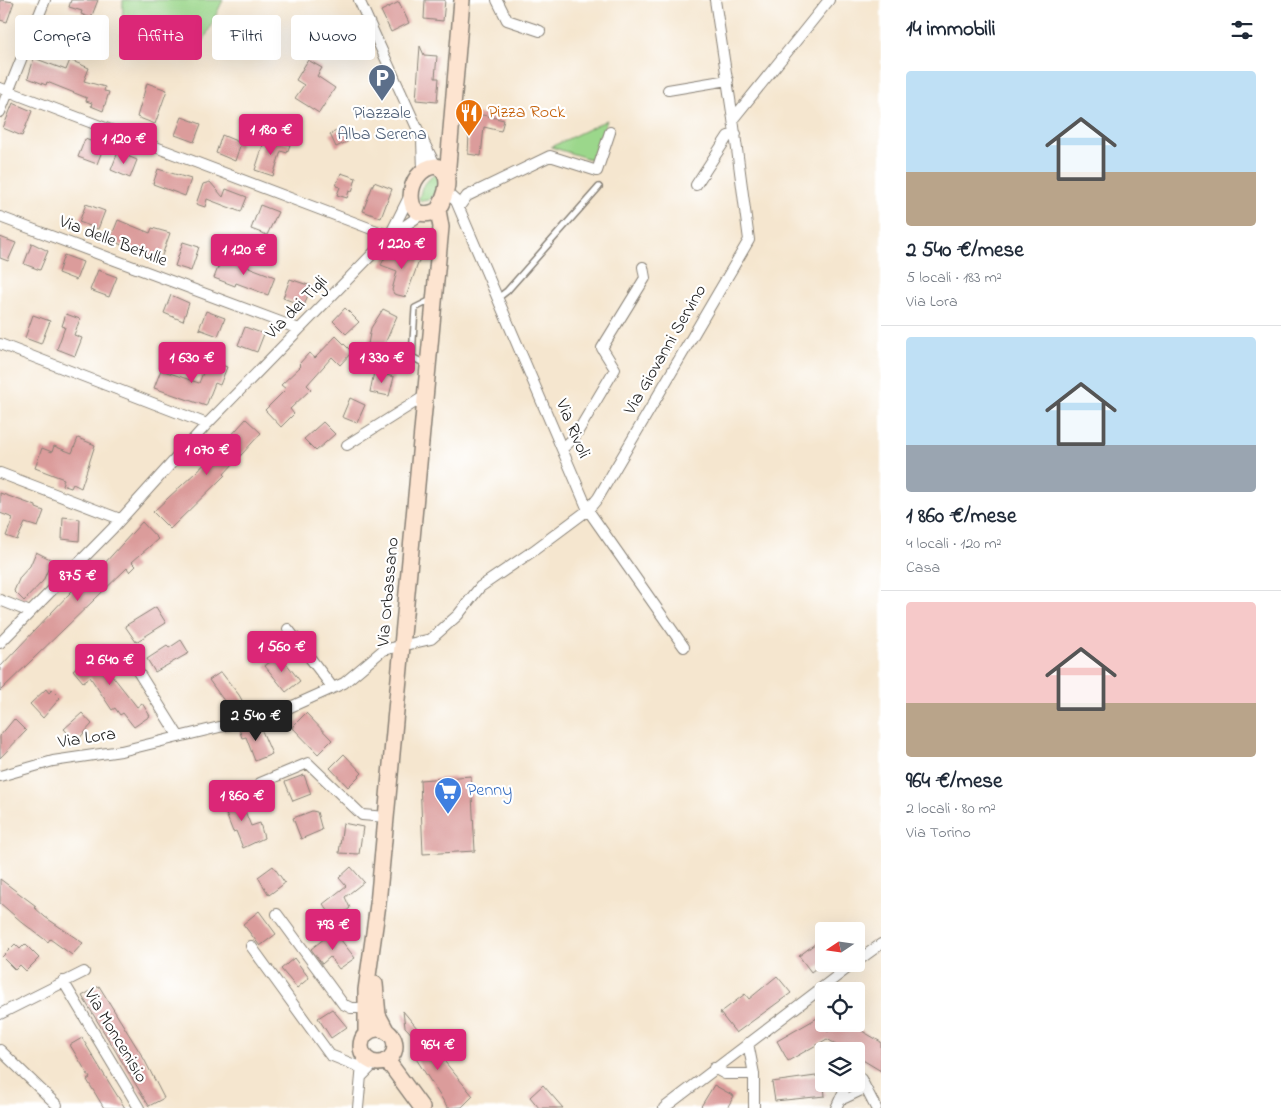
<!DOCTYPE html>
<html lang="it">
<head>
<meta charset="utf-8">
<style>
  :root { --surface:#fff; --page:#f6f6f7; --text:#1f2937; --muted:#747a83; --line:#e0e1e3; --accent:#db2777 }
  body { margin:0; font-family:"Indie Flower",sans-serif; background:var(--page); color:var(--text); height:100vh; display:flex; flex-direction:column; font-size:19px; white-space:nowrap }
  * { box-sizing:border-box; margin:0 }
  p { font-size:16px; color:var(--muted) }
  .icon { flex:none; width:28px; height:28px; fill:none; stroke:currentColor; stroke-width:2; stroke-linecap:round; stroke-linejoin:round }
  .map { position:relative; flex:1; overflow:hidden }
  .panel { display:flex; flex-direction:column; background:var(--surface); width:400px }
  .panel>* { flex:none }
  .guide { position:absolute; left:15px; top:15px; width:475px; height:45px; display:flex; gap:10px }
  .needle { width:32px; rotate:257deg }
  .tools { position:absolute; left:815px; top:922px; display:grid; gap:10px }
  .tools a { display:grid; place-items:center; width:50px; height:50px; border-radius:5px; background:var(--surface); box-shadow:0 5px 20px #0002; font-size:25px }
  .price { position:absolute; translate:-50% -42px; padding:0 11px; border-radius:5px; background:var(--accent); color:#fff; font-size:16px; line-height:32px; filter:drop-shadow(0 1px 2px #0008) }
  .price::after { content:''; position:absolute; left:50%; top:30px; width:15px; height:11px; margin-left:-8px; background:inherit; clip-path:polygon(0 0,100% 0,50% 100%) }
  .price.active { background:#222; color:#fff }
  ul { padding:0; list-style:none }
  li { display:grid; align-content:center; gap:10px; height:265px; padding:0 25px }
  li+li { border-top:1px solid var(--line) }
  li span { display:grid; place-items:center; height:155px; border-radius:5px; color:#555 }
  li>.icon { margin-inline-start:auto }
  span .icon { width:90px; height:90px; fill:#fffc; stroke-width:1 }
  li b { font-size:21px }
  h2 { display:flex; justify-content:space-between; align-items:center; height:60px; padding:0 25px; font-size:21px }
  .chip { padding:0 18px; border-radius:5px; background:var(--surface); box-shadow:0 5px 20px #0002; font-size:18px; line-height:45px }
  .chip.active { background:var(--accent); color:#fff }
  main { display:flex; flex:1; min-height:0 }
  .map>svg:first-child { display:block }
  .green { fill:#9bd78b; stroke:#5c7a54 }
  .building { fill:#db9c9b }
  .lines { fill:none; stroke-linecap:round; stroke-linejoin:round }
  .service-casing { stroke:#888176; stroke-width:8 }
  .pedestrian-casing { stroke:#888176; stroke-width:10 }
  .minor-casing { stroke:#888176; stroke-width:12 }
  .secondary-casing { stroke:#888176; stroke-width:18 }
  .service { stroke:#fff; stroke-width:5 }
  .pedestrian { stroke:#fff; stroke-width:8 }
  .minor { stroke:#fff; stroke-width:10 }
  .secondary { stroke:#fde4d0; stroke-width:15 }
  .labels { text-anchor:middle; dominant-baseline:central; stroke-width:4.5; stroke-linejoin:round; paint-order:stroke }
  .food-label { font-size:18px; fill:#c56008; stroke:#fff; text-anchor:start }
  .service-label { font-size:18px; fill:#4e5e75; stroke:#fff }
  .street-label { font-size:18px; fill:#1c1c1c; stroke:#fff }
  .shop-label { font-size:18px; fill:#366cbe; stroke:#fff; text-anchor:start }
</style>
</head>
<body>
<main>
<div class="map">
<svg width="881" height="1108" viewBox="0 0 881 1108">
  <rect width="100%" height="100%" fill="#fff"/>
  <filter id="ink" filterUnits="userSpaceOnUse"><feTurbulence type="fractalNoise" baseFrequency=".02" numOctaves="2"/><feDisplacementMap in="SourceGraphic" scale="10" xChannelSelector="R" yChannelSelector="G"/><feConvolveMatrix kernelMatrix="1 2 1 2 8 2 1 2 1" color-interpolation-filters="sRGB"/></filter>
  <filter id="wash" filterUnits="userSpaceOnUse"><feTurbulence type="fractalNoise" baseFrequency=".0096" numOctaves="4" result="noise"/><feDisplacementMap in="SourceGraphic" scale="20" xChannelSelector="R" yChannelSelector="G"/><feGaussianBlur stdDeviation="1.12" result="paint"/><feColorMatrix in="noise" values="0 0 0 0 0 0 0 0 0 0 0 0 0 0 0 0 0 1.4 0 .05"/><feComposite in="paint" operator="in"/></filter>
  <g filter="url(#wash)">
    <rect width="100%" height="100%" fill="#f5e6cf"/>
    <path class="green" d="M123,0H223L196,57L122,42Z
      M607,120L593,160L551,147Z
      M434,174L439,177L437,190L429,200L421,201L419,199L422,187Z"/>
    <g id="blocks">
      <path class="building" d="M0,0L14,2L7,22L0,20Z
        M71,0H98L91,18L81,14L82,11L69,7Z
        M425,0H445L443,21L424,19Z
        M399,2L409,23L391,32L381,11Z
        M58,25L77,32L70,52L51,45Z
        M420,46L424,55L437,56L435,78H439L437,102L416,100Z
        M34,58L66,70L70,60L89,68L84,81L105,87L104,91L109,92L103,111L91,106L92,103L86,101L87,98L47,82L46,85L28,78Z
        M308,60L322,68L317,76L335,88L319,113L295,98L304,85L296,80Z
        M147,83L167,90L155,124L137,117Z
        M13,103L32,111L22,136L3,128Z
        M470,112L504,120L501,131L484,127L481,156L468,154Z
        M182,117L201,124L194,142L175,135Z
        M345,127L351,140L336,147L330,134Z
        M222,135L241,143L235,161L216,153Z
        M266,136L290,145L287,153L281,151L273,176L255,170Z
        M85,139L104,146L97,164L78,157Z
        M118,152L137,160L130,178L111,170Z
        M158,169L191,179L185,196L153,184Z
        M341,173L356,178L352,192L349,191L347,198L337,195L340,187L336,186Z
        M210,182L223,197L226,189L247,197L241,212L207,199L205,207L196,204L203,184Z
        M374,182L392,189L381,218L363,211Z
        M86,204L105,211L98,229L79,222Z
        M260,205L278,212L267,235L251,229Z
        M118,220L150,233L152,228L170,233L160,261L110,240Z
        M0,237L16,243L8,261L0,258Z
        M183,242L199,247L191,271L175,266Z
        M32,243L48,251L40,270L24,264Z
        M389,250L417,253L420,258L406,297L394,294L392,290L397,271L381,265Z
        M64,255L83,262L76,280L58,273Z
        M222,257L275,277L268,295L236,283L235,286L214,278Z
        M98,270L117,277L109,297L90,290Z
        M290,279L311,286L304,306L283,298Z
        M171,295L189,303L183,321L164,313Z
        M345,308L359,322L346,334L333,321Z
        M383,309L397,316L383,348L368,344L371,328Z
        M206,311L225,318L218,336L199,329Z
        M66,314L80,319L74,335L82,338L75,356L57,349L65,327L62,326Z
        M33,315L50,321L41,344L25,338Z
        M245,327L264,334L257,352L238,345Z
        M336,336L352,352L340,365L332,357L307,385L311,389L290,409L294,414L281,427L265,410L286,389L281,385L301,366L299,364L309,353L315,358Z
        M208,360L227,367L220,385L215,383L206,406L154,388L161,370L199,383Z
        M374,372L394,377L389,396L370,392Z
        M350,398L365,405L357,423L342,417Z
        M246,419L261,433L224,474L225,475L170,529L153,512L210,459Z
        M323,422L335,434L316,451L304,439Z
        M78,438L95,445L81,488L73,484L71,488L62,485L64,479L35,468L42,448L52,452L54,446L72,453Z
        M0,493L36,506V508L44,511L38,527L25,523L17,540L6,536L13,518L0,513Z
        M63,517L80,519L79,541L62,539Z
        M142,522L158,539L132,562L136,566L130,572L127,568L0,691V667L87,575L100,562L103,565Z
        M36,552L52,560L43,581L24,601L14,591L20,577L30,566Z
        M156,607L166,623L136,642L125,626Z
        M181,640L189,653L155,672L147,659L167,646L169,648Z
        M104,645L114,657L104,665L137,707L142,703L150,716L134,727L123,713L120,715L115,708L112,710L90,677L83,682L73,670Z
        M279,654L300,681L286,692L265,666Z
        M221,672L239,695L249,713L235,716L209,680Z
        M46,689L49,693L52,690L60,698L43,718L30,704Z
        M82,713L92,724L76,742L64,729Z
        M306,713L332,740L318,754L292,727Z
        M14,719L26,731L0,758V736Z
        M259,724L272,754L255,761L246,737L242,738L239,729Z
        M344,754L362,773L348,787L330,768Z
        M304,775L311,794L293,801L285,782Z
        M471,776L475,851L423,854L420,780Z
        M238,794L251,826L260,823L264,838L243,848L236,831L233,832L221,801Z
        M312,811L317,812L322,830L301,839L293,818Z
        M343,823L363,827L359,854L339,853Z
        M273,866L285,883L269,895L258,877Z
        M351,867L364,882L345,897L350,908L335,920L323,904L346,886L339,878Z
        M0,879L36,906L34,907L45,917L83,943L72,955L50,939L48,942L23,923L0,903Z
        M259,911L276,934L260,946L243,924Z
        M334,931L355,958L339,969L330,957L322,964L311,949Z
        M824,937V962L811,972L799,956Z
        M15,944L20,949L25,944L39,958L26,971L20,965L15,970L2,957Z
        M294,958L309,978L297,988L281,969Z
        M777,976L791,993L736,1033L720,1013L745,994L749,999Z
        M99,986L144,1059L164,1098L149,1106L82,996Z
        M332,1009L347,1027L331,1038L318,1018Z
        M403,1011L473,1096L462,1107L448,1108L411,1051L422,1045L405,1027Z
        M819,1017L828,1032L833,1024H850L881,1042V1071L856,1056V1051H848L827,1039L788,1061L777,1041Z
        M82,1038L100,1068L125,1108H104L87,1080L90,1078L70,1045Z
        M823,1075L825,1096L775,1101L772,1082Z
        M543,1085L563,1108H539L530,1097Z
        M714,1085L734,1096L727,1108H700Z"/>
    </g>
  </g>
  <g filter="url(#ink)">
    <use href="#blocks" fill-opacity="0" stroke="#888176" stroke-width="1"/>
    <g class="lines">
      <defs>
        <path id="service" d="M498,298L507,291L599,187
          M427,365L412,357L415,308L431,300"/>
        <path id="pedestrian" d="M841,1098L845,1099L866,1089"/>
        <path id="minor" d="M359,0L422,139
          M497,0L507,20L540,31
          M715,0L733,119
          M0,88L390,236
          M668,90L728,80
          M0,112L45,0
          M423,171L422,139L436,166
          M696,185L728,136L736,134
          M446,192L456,201L588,510L684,647
          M459,207L467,196L550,156L597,171L610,132
          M0,217L299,329
          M390,235L410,195
          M0,344L207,424
          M347,445L425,396
          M563,448L574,438L615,369L602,348L645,278L643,267
          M0,473L120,519
          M0,600L30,612
          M288,629L333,688
          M0,643L113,528L207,424L390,236L422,214
          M132,662L179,737
          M0,776L53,761L121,751L277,713L344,683L383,650L431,639L458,615L480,587L533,551L588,510L598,498L749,240L733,119L829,0
          M260,783L308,763L362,815L386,817
          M277,914L343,1004L351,1008H366
          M251,946L330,1055L362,1068
          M856,962L881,944
          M63,981L139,1108
          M0,1014L84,972
          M748,1043L754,1074V1108
          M0,1050L57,1105
          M714,1068L725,1074H754
          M362,1076L376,1062
          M856,1081L861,1079L876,1108
          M358,1108L363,1054
          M664,1108L853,964
          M836,1108L847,1084"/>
        <path id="secondary" d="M436,166C455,174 445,197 438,210C401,229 404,168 436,166Z
          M447,177L462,0
          M375,984L378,1015L387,1032
          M361 1046a17 17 0 1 1 34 0a17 17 0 1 1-34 0Z
          M366,1033V990L378,904L441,227L438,210
          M385,1061L392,1067L422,1108"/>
      </defs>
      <use href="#service" class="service-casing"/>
      <use href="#pedestrian" class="pedestrian-casing"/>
      <use href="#minor" class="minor-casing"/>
      <use href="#secondary" class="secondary-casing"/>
      <use href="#service" class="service"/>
      <use href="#pedestrian" class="pedestrian"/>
      <use href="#minor" class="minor"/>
      <use href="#secondary" class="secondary"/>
    </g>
  </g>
  <defs>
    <symbol id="parking-pin" viewBox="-11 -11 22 30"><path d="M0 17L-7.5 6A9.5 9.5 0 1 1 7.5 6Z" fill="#5c6f8a" stroke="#fff"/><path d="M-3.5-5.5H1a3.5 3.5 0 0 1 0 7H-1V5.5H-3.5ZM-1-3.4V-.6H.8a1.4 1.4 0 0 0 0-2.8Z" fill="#fff"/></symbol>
    <symbol id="restaurant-pin" viewBox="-11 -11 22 30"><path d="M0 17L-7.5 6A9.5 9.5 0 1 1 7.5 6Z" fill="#e8710a" stroke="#fff"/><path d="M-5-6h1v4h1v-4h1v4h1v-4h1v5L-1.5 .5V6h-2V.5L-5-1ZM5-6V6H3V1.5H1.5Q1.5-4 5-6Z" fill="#fff"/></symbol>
    <symbol id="supermarket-pin" viewBox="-11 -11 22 30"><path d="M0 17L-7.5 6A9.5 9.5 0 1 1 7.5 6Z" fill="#3f7fe0" stroke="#fff"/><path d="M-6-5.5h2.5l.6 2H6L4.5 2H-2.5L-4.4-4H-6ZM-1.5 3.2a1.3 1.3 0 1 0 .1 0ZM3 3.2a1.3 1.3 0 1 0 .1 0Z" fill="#fff"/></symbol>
  </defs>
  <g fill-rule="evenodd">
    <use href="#parking-pin" x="366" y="62" width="32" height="43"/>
    <use href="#restaurant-pin" x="453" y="97" width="32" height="43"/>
    <use href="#supermarket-pin" x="432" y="775" width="32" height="43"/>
  </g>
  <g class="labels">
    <g class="food-label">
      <text x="488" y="113">Pizza Rock</text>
    </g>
    <g class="service-label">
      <text x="382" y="114">Piazzale<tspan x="382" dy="21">Alba Serena</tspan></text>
    </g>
    <g class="street-label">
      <text transform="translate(113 242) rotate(21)">Via delle Betulle</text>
      <text transform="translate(297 308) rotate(-46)">Via dei Tigli</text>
      <text transform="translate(666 350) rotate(-60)">Via Giovanni Servino</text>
      <text transform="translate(572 429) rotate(67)">Via Rivoli</text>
      <text transform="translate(389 592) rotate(-85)">Via Orbassano</text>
      <text transform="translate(87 739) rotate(-9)">Via Lora</text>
      <text transform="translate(115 1036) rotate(59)">Via Moncenisio</text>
    </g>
    <g class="shop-label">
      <text x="467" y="791">Penny</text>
    </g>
  </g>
</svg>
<div class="tools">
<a><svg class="needle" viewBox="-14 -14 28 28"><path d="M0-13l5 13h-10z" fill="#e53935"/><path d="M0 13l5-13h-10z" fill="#747a83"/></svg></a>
<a><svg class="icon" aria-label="locate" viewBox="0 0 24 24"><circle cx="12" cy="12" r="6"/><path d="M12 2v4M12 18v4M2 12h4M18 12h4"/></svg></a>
<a><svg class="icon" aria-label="layers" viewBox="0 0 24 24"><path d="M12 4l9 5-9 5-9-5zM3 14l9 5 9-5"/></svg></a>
</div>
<b class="price" style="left:271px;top:156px">1 180 €</b>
<b class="price" style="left:124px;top:165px">1 120 €</b>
<b class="price" style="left:402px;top:270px">1 220 €</b>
<b class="price" style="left:244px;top:276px">1 120 €</b>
<b class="price" style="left:192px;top:384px">1 630 €</b>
<b class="price" style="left:382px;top:384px">1 330 €</b>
<b class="price" style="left:207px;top:476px">1 070 €</b>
<b class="price" style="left:78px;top:602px">875 €</b>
<b class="price" style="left:282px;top:673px">1 560 €</b>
<b class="price" style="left:110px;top:686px">2 640 €</b>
<b class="price active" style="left:256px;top:742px">2 540 €</b>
<b class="price" style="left:242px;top:822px">1 860 €</b>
<b class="price" style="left:333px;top:951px">793 €</b>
<b class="price" style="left:438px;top:1071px">964 €</b>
<div class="guide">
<a class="chip">Compra</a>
<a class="chip active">Affitta</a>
<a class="chip">Filtri</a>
<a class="chip">Nuovo</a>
</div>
</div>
<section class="panel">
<h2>14 immobili<svg class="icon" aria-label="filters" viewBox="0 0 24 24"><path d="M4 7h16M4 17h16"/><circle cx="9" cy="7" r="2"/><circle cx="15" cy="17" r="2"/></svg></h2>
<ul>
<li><span style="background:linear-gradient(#bfe0f5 65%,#b9a48a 0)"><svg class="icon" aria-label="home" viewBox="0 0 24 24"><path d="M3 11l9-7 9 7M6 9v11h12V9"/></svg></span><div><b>2 540 €/mese</b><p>5 locali · 183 m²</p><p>Via Lora</p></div></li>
<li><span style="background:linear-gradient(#bfe0f5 70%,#9aa5b1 0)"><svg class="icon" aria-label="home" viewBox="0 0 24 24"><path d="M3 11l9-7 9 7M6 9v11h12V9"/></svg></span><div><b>1 860 €/mese</b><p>4 locali · 120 m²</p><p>Casa</p></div></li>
<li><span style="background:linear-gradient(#f6c9c9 65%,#b9a48a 0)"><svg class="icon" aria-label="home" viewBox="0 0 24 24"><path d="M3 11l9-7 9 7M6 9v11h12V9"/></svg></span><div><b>964 €/mese</b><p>2 locali · 80 m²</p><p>Via Torino</p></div></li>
</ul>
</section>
</main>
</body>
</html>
